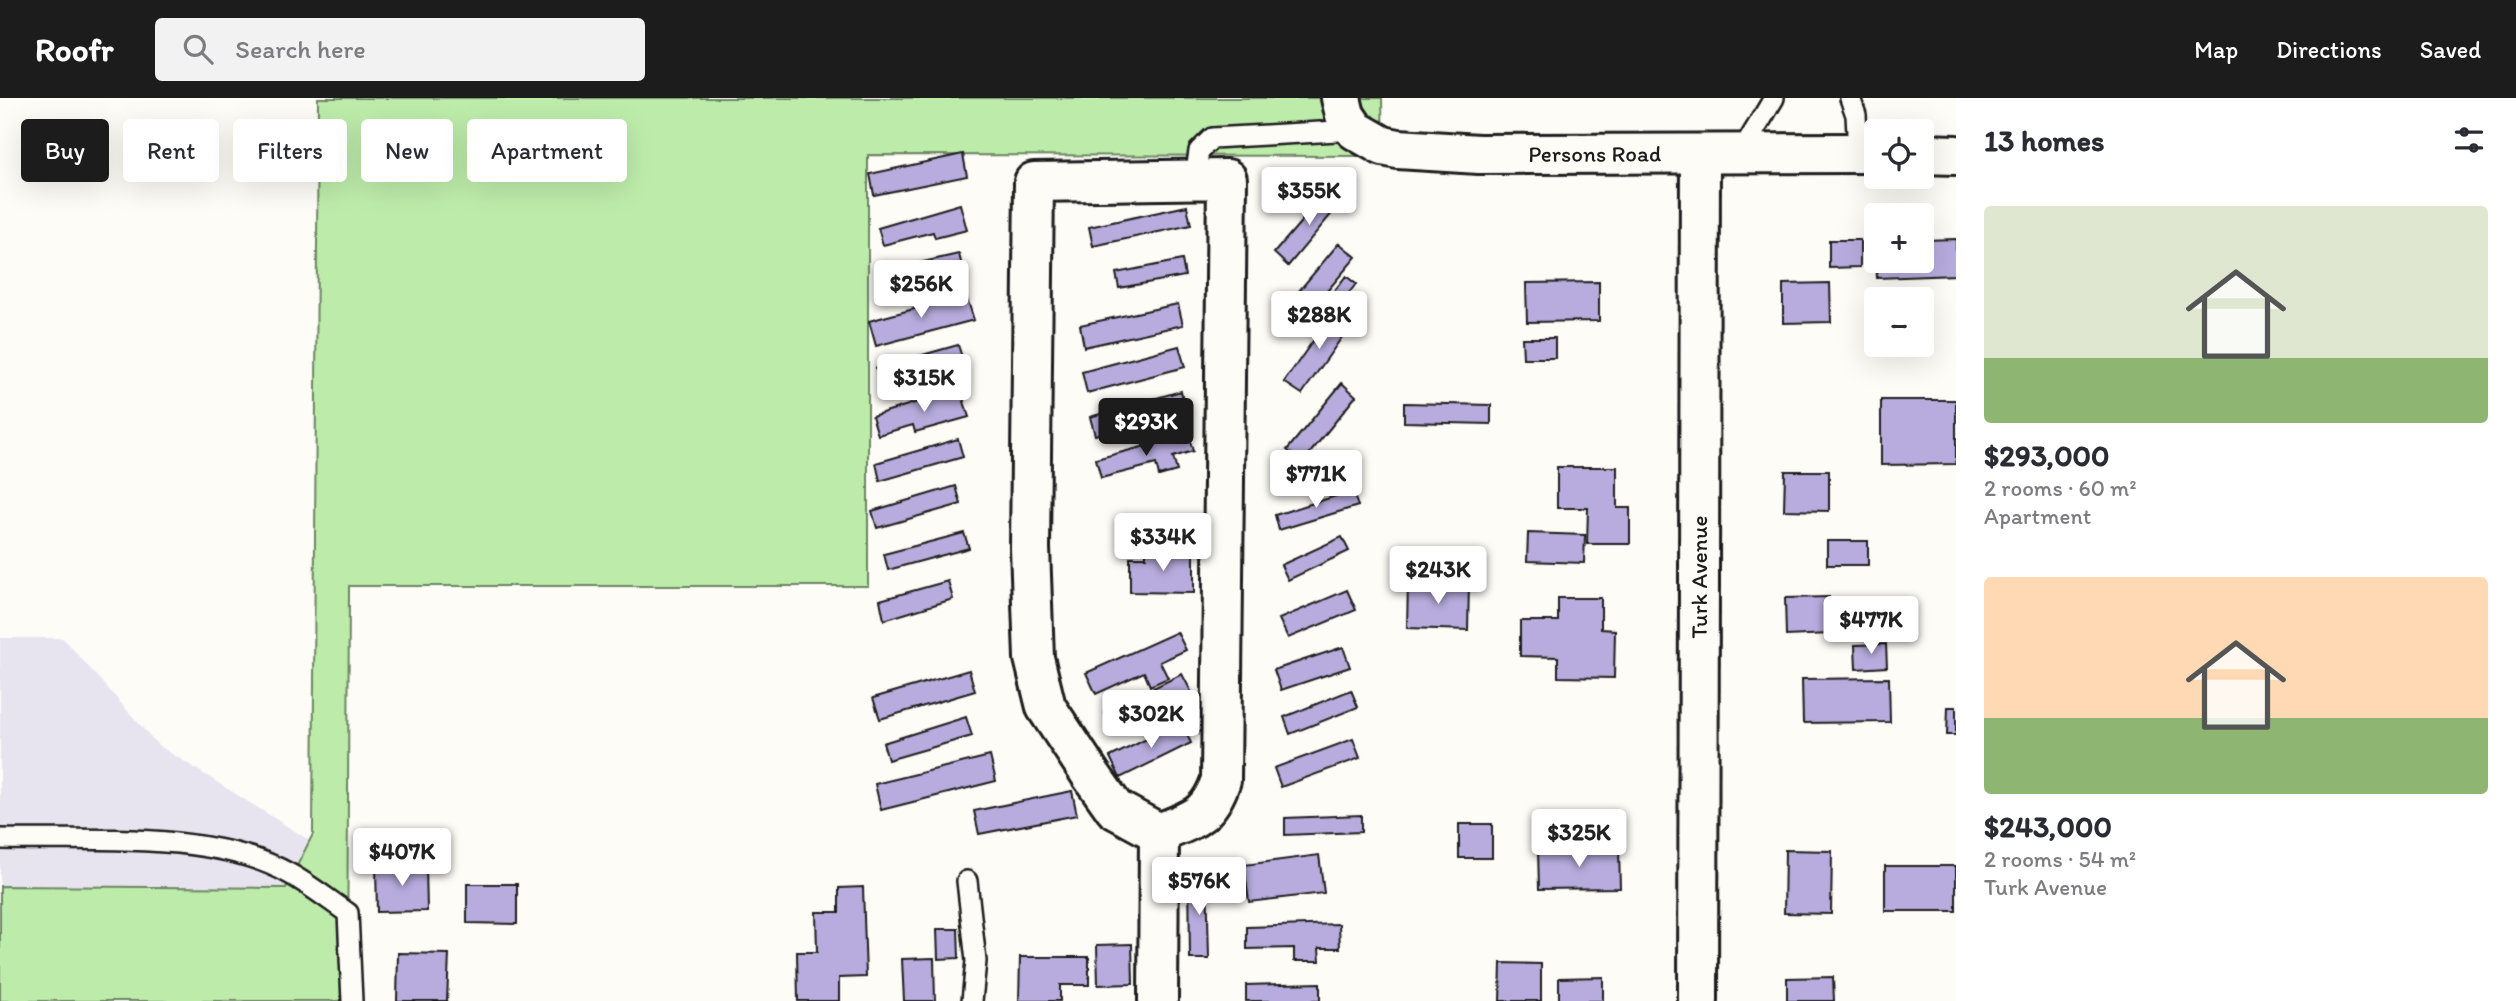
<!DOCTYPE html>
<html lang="en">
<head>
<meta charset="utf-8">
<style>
  :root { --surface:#fff; --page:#f2f2f3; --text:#2b2b33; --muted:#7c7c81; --accent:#1c1c1c }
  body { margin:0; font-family:Itim,sans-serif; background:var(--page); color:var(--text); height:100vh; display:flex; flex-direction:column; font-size:26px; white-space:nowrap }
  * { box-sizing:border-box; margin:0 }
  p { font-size:23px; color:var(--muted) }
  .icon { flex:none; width:38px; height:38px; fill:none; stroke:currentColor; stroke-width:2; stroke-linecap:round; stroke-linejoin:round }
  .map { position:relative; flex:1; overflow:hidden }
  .details { display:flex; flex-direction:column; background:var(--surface); width:560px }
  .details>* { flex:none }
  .banner { position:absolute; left:21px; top:21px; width:665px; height:63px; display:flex; gap:14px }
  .buttons { position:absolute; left:1864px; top:21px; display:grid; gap:14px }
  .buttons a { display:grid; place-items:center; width:70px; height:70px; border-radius:7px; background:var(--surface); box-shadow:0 7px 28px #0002; font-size:35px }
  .price { position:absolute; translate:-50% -60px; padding:0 16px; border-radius:7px; background:#fff; color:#222; font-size:23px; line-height:46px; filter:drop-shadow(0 2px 4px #0008) }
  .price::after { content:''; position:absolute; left:50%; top:42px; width:21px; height:16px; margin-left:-10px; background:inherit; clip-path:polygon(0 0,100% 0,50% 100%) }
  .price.selected { background:var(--accent); color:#fff }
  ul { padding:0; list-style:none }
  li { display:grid; align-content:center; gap:14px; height:371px; padding:0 28px }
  li span { display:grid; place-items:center; height:217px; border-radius:7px; color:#555 }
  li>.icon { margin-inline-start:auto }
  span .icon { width:126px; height:126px; fill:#fffc; stroke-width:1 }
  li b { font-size:30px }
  h2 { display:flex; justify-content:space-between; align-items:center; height:84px; padding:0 28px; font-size:30px }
  .pill { padding:0 24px; border-radius:7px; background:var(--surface); box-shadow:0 7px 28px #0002; font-size:24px; line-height:63px }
  .pill.selected { background:var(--accent); color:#fff }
  header { display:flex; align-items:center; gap:42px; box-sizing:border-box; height:98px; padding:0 35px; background:var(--accent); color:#fff }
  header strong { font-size:33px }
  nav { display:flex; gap:38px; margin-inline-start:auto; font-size:24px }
  .search { width:490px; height:63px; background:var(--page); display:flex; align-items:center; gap:18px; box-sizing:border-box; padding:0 24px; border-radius:7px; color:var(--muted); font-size:26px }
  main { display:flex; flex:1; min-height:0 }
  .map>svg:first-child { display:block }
  .built { fill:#e8e4ef }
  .green { fill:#bdecaa; stroke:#6c8463; stroke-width:2 }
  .building { fill:#b7acdd; stroke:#1c1c1c; stroke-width:2 }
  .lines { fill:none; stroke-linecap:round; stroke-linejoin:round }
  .lane-casing { stroke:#1c1c1c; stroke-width:24 }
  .street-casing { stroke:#1c1c1c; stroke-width:44 }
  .lane { stroke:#fdfcf7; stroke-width:19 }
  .street { stroke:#fdfcf7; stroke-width:38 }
  .labels { text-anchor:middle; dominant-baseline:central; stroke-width:7; stroke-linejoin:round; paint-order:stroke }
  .street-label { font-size:23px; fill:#1c1c1c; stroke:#fdfcf7 }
</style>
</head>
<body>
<header>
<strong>Roofr</strong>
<div class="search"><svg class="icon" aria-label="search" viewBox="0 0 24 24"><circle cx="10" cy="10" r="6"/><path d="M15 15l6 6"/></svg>Search here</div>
<nav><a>Map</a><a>Directions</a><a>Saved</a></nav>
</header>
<main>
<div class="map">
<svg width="1956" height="903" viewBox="0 0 1956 903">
  <rect width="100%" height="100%" fill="#fdfcf7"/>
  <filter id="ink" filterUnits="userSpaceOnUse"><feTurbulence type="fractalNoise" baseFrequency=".0143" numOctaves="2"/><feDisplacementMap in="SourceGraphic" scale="14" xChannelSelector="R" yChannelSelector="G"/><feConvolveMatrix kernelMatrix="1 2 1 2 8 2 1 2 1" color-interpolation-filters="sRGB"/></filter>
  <g filter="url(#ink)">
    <path class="built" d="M0,540H63L158,647L309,742L287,790L0,788Z"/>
    <path class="green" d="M318,0H1382L1383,58L868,57V488H349L347,903H0V788L286,790L313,736Z"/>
    <path class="building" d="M963,56L967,78L874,97L870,76Z
      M1330,90L1344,101L1288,168L1274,155Z
      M960,106L967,132L935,140L933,134L883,147L878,130Z
      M1187,108L1191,127L1093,148L1089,129Z
      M1956,141V177L1877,180L1876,163H1922V142Z
      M1829,142H1860V169L1829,170Z
      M1339,145L1356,159L1295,231L1279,217Z
      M959,156L966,185L906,199L903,187L887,191L883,173Z
      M1182,162L1185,178L1119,190L1116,175Z
      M1346,178L1356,186L1341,205L1331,197Z
      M1599,184V223L1527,224L1526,185Z
      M1830,185L1831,224L1783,225V186Z
      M966,197L974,222L876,248L869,223Z
      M1178,206L1183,227L1084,249L1080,227Z
      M1336,210L1354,222L1302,296L1284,284Z
      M1522,240H1555V260H1523Z
      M958,247L964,265L881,288L876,270Z
      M1179,248L1185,269L1087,295L1082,274Z
      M1342,285L1356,298L1302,365L1287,352Z
      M960,291L969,319L915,334L913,327L878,337L872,318Z
      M1181,293L1186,312L1095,337L1090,319Z
      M1881,302H1956V366L1881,367Z
      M1404,305L1491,307V326L1404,324Z
      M1188,337L1193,353L1173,359L1177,373L1159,378L1156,366L1101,380L1096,361Z
      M958,341L963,359L880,383L876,365Z
      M1557,369H1617V410H1630V446H1587L1588,410H1557Z
      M1785,373H1829V413L1784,412Z
      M956,388L961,406L877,430L872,413Z
      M1352,393L1358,408L1279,432L1275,417Z
      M964,435L969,450L888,472L884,456Z
      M1528,435L1585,437L1584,465L1527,463Z
      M1342,439L1349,453L1288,482L1281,467Z
      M1827,443H1868V467H1827Z
      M1146,453L1194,454V495L1130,494V459H1146Z
      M948,483L953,501L884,522L880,502Z
      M1408,484L1469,485L1468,532L1407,530Z
      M1347,492L1356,512L1288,540L1279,521Z
      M1829,499L1830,536L1786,538L1785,500Z
      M1558,500H1601V531L1615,532L1614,580L1558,579V559L1520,558V523H1558Z
      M1177,534L1186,552L1160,564L1168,580L1150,588L1144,574L1096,596L1086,575Z
      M1886,546L1887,569L1856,571L1855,547Z
      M1343,549L1350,569L1281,592L1274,572Z
      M969,572L975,593L880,621L873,600Z
      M1182,576L1192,595L1113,634L1104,614Z
      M1889,580L1890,624L1803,625L1802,581Z
      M1351,592L1358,609L1290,636L1284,619Z
      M1948,609H1956V637H1947Z
      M966,619L972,638L888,662L883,645Z
      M1181,624L1191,645L1120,680L1110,659Z
      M1353,641L1360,660L1281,689L1274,670Z
      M990,658L996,683L881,712L875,686Z
      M1072,693L1077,717L979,736L974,713Z
      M1361,717V734L1285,737V720Z
      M1459,726H1492V760H1459Z
      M1619,751L1620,790L1539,791L1538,752Z
      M1785,752L1832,753L1831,816L1784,815Z
      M1319,757L1324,795L1249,804L1244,767Z
      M426,767L427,813L377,814L376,768Z
      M1885,768H1956V813H1885Z
      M1207,775L1209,861H1190L1189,776Z
      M467,786H517V826L467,825Z
      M863,789L866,879L839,880V903H798L797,854H817L816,814H839V790Z
      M1339,826L1340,850H1319L1320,863H1294V850L1247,851V829Z
      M937,831H958L959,860L938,861Z
      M1132,846L1133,886L1098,887L1097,847Z
      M398,855L449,856L447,903H397Z
      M1020,859H1089V887H1060V903H1019Z
      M934,860L935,903H904L902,861Z
      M1501,865L1541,866V903H1500Z
      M1603,879V903H1559V880Z
      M1833,879L1834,903H1787V880Z
      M1320,885V903H1246V887Z"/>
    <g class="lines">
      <defs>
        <path id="lane" d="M1850,0L1856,17L1858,55
          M1740,57L1774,0
          M1195,81L1199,53L1212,40L1355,32
          M0,741C87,743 213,732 290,776C310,787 329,802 348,815L352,903
          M967,783L976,863L972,903"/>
        <g id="street">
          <path id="s1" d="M1341,0L1345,17L1355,32L1383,48L1398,51L1479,56L1876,55"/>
          <path d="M1922,56L1956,57"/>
          <path d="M1227,81L1221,682C1208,719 1193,721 1159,735L1115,711L1091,677L1046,609L1034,560L1030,450L1034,84Z"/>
          <path d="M1158,903L1159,735"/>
          <path id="s2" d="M1698,903L1700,58"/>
        </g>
      </defs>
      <use href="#lane" class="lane-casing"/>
      <use href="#street" class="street-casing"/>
      <use href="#lane" class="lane"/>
      <use href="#street" class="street"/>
    </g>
  </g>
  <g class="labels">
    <g class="street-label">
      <text stroke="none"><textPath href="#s1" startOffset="280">Persons Road</textPath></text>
      <text stroke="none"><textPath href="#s2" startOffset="424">Turk Avenue</textPath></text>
    </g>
  </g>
</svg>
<div class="buttons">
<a><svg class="icon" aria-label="locate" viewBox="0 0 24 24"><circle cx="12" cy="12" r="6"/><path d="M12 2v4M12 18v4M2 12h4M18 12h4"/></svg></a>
<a>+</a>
<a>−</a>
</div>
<b class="price" style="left:1309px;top:129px">$355K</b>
<b class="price" style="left:921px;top:222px">$256K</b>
<b class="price" style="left:1319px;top:253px">$288K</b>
<b class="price" style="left:924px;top:316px">$315K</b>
<b class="price selected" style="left:1146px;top:360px">$293K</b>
<b class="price" style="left:1316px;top:412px">$771K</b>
<b class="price" style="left:1163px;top:475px">$334K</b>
<b class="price" style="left:1438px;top:508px">$243K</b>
<b class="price" style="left:1871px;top:558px">$477K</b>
<b class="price" style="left:1151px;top:652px">$302K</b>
<b class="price" style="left:1579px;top:771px">$325K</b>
<b class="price" style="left:402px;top:790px">$407K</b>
<b class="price" style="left:1199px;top:819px">$576K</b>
<div class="banner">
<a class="pill selected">Buy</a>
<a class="pill">Rent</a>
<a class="pill">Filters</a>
<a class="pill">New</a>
<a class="pill">Apartment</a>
</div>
</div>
<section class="details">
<h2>13 homes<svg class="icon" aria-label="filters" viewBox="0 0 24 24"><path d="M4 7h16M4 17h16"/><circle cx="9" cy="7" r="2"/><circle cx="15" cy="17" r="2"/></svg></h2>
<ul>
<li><span style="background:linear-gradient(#dfe7d0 70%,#8fb573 0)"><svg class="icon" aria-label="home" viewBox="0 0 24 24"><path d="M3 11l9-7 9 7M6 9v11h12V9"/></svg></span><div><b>$293,000</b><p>2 rooms · 60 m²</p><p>Apartment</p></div></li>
<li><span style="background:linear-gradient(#ffd9b3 65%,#8fb573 0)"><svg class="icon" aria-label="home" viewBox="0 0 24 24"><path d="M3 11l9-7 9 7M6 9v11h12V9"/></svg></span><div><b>$243,000</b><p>2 rooms · 54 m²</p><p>Turk Avenue</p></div></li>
</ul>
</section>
</main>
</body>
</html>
